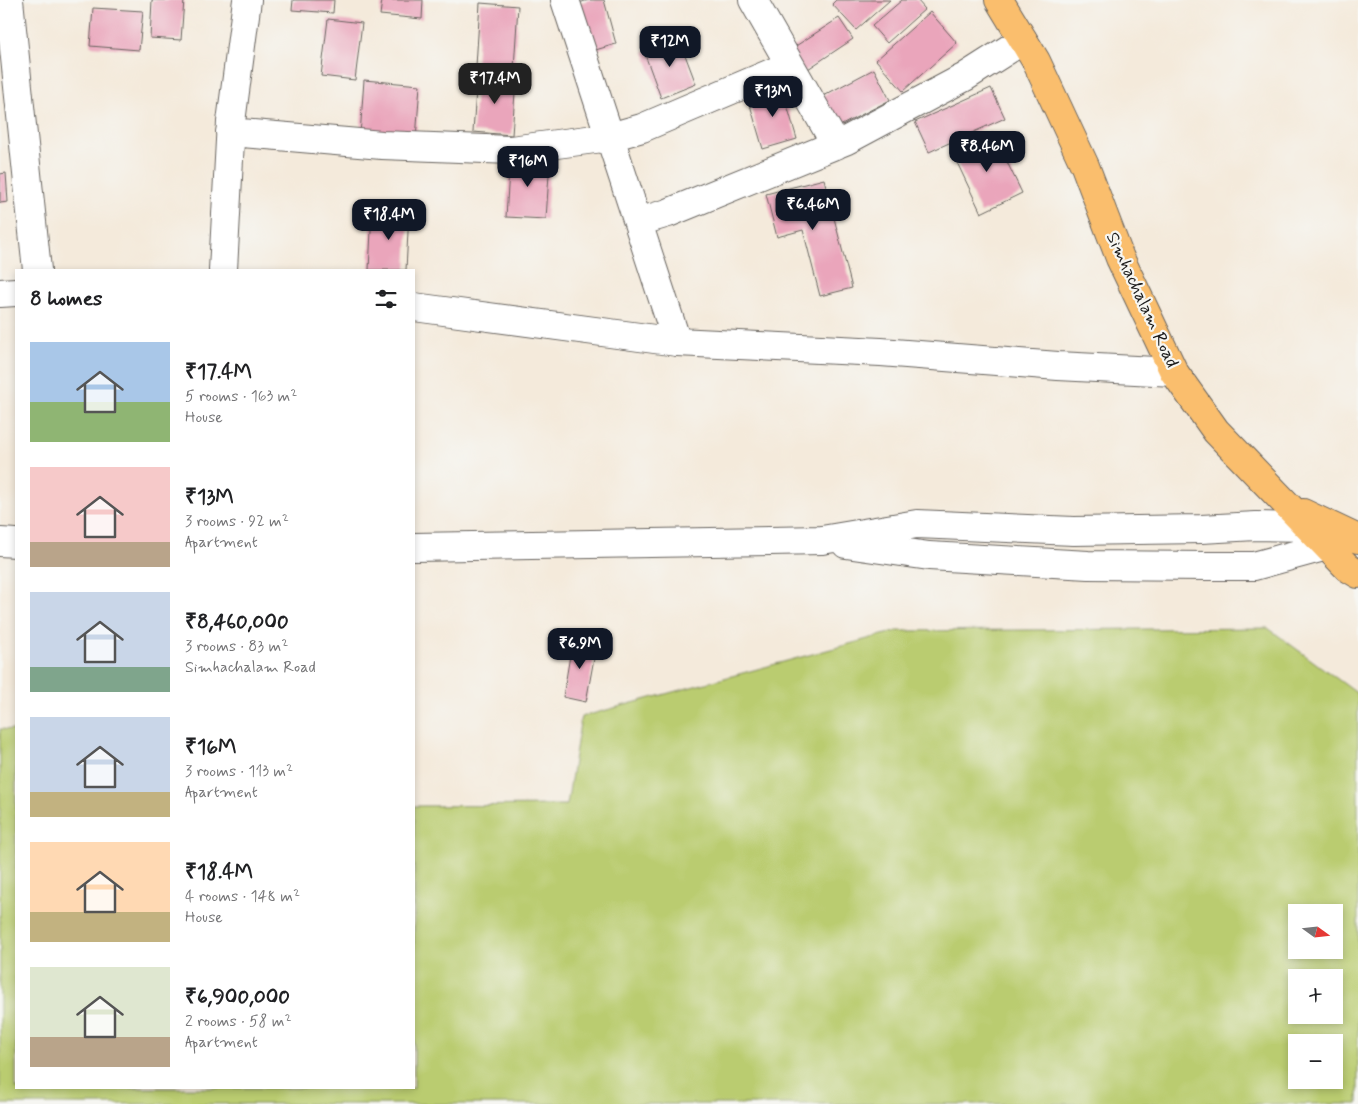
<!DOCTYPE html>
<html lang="en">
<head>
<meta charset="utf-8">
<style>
  :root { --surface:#fff; --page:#f6f6f6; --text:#202124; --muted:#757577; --accent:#111827 }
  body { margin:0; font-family:Mynerve,sans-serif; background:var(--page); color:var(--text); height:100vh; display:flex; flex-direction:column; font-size:19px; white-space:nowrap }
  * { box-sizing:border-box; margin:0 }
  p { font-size:16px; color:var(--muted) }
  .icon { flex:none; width:28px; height:28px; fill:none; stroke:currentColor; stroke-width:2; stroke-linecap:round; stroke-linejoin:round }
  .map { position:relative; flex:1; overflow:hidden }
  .side { position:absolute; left:15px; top:269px; width:400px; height:820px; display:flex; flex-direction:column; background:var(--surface); border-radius:0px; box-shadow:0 2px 8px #0003 }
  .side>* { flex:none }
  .needle { width:32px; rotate:105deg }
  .fabs { position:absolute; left:1288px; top:904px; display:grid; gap:10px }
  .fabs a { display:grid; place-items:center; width:55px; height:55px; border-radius:0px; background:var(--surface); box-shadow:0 2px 8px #0003; font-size:25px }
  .price { position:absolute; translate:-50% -42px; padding:0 11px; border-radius:10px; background:var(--accent); color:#fff; font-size:16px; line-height:32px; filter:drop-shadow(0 1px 2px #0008) }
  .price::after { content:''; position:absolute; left:50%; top:30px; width:15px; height:11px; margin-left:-8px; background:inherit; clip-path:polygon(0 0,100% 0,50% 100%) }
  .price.on { background:#222; color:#fff }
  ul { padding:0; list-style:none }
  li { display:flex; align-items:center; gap:15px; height:125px; padding:0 15px }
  li span { display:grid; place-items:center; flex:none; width:140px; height:100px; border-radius:0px; color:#555 }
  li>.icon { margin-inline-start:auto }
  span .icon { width:60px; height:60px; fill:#fffc; stroke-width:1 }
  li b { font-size:21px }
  h2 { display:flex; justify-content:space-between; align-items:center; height:60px; padding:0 15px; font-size:21px }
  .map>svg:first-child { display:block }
  .green { fill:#bacc70; stroke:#6b7446; fill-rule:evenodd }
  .building { fill:#eaa5bb }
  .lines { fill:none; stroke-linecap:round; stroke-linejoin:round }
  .minor-casing { stroke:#68645f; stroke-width:30 }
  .tertiary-casing { stroke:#68645f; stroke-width:30 }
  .primary-casing { stroke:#68645f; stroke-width:30 }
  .minor { stroke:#fff; stroke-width:28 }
  .tertiary { stroke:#fff; stroke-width:28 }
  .primary { stroke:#fabe6d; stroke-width:28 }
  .labels { text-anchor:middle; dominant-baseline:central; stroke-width:4.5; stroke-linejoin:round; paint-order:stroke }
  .street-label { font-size:18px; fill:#1c1c1c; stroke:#f6f6f2 }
</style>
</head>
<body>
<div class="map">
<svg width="1358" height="1104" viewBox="0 0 1358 1104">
  <rect width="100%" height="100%" fill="#f6f6f2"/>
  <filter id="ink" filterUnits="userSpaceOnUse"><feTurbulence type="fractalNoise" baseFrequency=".02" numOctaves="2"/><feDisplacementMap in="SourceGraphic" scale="10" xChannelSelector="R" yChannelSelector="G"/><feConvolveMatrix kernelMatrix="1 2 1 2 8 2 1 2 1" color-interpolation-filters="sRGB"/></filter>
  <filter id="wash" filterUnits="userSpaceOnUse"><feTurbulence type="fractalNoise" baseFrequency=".0096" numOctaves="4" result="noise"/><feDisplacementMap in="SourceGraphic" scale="20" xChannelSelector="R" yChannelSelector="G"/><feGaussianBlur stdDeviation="1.12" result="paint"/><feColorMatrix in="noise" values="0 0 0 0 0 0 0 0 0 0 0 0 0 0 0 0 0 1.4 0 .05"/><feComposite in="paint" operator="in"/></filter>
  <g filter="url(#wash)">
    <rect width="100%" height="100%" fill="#f4eadb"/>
    <path class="green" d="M1268,628L1358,694V1104H0V729L16,730V1088H414V806L567,805L581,717L897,631ZM1296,912H1334V950H1296ZM1296,978H1334V1015H1296ZM1296,1042H1334V1080H1296Z"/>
    <g id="blocks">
      <path class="building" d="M152,0H184L181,40L150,38Z
        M293,0H334L333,13L292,10Z
        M382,0H423L422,19L380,15Z
        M589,0H604L616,44L592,51L578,3Z
        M836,0H890L856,30L832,4Z
        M902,0H917L925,9L887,43L872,26Z
        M480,3L518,6L514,68L476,66Z
        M93,8L143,11L139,50L90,46Z
        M930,12L957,43L903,91L876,60Z
        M839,18L853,39L802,73L788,51Z
        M328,19L362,23L355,80L321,76Z
        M679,39L696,84L661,98L644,52Z
        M874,69L890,100L832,130L817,99Z
        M477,76L516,78L512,135L473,132Z
        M364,80L420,85L416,139L360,135Z
        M782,88L797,139L763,149L748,98Z
        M991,88L1005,118L929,152L915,122Z
        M993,133L1022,193L981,213L953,154Z
        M510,156L550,159L546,219L506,217Z
        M6,173L8,202L0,203V174Z
        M824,179L852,288L820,296L803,230L777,237L766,194Z
        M372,211L409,213L406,270H369Z
        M573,638L597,642L586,702L563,697Z"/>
    </g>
  </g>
  <g filter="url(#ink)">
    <use href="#blocks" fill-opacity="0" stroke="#68645f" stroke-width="1"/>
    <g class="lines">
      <defs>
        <path id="minor" d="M9,0L37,270
          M565,0L677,342
          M753,0L836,145
          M230,132L382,145L511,150L610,137L642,128L790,65
          M638,222L668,213L847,140L965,77L1023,40
          M223,270L231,122L247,0
          M0,293L16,292
          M414,307L677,342L881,352L1058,366L1174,372"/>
        <path id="tertiary" d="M0,542L16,543
          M846,544L929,556L1088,565L1208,566H1254L1327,546
          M414,547L822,540L917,524L1074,531L1201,529L1256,526L1309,527"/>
        <path id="primary" d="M999,0L1036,61L1085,166L1120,258L1174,372L1216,431L1348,568L1358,574
          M1303,513L1358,539"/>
      </defs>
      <use href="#minor" class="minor-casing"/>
      <use href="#tertiary" class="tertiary-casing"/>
      <use href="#primary" class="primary-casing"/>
      <use href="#minor" class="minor"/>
      <use href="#tertiary" class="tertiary"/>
      <use href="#primary" class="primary"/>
    </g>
  </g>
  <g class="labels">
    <g class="street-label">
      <text transform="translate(1142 300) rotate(65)">Simhachalam Road</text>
    </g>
  </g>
</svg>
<div class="fabs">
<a><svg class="needle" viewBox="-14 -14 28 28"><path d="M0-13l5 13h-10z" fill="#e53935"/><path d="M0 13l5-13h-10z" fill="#757577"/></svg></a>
<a>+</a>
<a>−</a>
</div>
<b class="price" style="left:670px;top:68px">₹12M</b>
<b class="price on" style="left:495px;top:105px">₹17.4M</b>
<b class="price" style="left:773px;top:118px">₹13M</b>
<b class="price" style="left:987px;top:173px">₹8.46M</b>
<b class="price" style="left:528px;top:188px">₹16M</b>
<b class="price" style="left:813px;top:231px">₹6.46M</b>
<b class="price" style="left:389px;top:241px">₹18.4M</b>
<b class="price" style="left:580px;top:670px">₹6.9M</b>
<section class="side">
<h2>8 homes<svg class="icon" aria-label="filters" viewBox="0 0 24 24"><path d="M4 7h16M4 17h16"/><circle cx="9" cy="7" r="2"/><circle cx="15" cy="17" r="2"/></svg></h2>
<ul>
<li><span style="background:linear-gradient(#a9c7e8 60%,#8fb573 0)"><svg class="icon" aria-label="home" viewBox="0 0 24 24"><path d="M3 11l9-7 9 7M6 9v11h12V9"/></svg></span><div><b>₹17.4M</b><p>5 rooms · 163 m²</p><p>House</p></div></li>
<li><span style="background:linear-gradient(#f6c9c9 75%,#b9a48a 0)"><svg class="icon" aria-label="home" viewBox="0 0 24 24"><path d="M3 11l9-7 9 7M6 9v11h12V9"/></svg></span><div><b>₹13M</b><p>3 rooms · 92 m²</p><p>Apartment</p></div></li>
<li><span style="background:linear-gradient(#c9d6e8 75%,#7fa58c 0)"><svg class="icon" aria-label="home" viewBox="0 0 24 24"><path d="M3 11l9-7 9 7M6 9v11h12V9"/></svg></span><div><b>₹8,460,000</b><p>3 rooms · 83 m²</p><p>Simhachalam Road</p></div></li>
<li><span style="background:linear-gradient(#c9d6e8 75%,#c2b280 0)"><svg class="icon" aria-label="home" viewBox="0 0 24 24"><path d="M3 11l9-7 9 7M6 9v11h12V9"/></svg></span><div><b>₹16M</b><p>3 rooms · 113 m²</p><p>Apartment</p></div></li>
<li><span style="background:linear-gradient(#ffd9b3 70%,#c2b280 0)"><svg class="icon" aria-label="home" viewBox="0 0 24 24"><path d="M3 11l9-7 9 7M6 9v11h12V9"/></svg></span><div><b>₹18.4M</b><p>4 rooms · 148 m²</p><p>House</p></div></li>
<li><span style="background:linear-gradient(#dfe7d0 70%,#b9a48a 0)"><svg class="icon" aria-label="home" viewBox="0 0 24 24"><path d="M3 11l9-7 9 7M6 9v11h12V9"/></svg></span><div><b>₹6,900,000</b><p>2 rooms · 58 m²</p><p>Apartment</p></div></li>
</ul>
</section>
</div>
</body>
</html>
